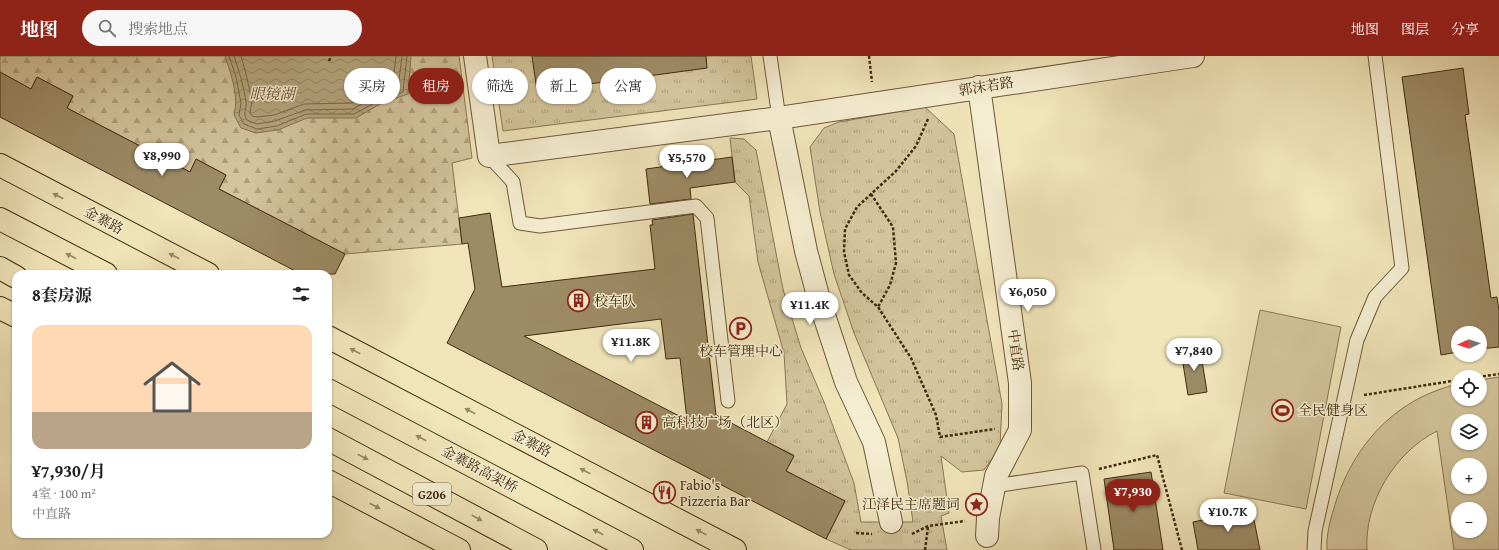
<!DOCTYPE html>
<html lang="zh">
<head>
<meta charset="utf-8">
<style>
  :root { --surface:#fff; --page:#f6f6f6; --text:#202124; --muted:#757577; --accent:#8f2418 }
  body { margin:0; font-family:"Gentium Book Plus","Noto Serif SC",serif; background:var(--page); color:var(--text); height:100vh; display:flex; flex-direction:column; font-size:15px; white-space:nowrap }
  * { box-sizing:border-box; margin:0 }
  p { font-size:13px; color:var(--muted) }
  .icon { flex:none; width:22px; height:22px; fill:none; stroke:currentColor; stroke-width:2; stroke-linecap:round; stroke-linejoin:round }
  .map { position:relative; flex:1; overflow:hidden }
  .side { position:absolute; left:12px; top:214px; width:320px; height:268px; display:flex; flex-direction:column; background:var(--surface); border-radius:12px; box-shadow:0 1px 3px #0004 }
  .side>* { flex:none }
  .hud { position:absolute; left:344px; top:12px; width:380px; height:36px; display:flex; gap:8px }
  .needle { width:26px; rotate:266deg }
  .controls { position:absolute; left:1451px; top:270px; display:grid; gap:8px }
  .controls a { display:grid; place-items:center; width:36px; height:36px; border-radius:50%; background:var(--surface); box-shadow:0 1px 3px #0004; font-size:20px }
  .price { position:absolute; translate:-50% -34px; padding:0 9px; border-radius:14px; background:#fff; color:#222; font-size:13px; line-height:26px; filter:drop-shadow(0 1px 2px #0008) }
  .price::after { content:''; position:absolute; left:50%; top:24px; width:12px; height:9px; margin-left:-6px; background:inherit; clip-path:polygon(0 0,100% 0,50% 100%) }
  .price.active { background:var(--accent); color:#fff }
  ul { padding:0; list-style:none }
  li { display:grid; align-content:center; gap:8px; height:212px; padding:0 20px }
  li span { display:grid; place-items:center; height:124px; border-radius:12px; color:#555 }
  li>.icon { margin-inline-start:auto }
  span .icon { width:72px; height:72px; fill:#fffc; stroke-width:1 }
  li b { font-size:17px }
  h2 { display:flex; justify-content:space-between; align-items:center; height:48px; padding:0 20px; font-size:17px }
  .tag { padding:0 14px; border-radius:18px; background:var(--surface); box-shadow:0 1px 3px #0004; font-size:14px; line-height:36px }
  .tag.active { background:var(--accent); color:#fff }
  header { display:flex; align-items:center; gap:24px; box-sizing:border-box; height:56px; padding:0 20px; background:var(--accent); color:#fff }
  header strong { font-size:19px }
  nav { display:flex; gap:22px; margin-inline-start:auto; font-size:14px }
  .search { width:280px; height:36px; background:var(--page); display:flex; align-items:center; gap:10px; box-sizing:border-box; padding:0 14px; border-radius:22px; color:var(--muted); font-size:15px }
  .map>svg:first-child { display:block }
  .grass { fill:url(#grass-tufts); stroke:#8b7754 }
  .forest { fill:url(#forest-firs); stroke:#8b7754 }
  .park { fill:#d3c49b; stroke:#8b7754; fill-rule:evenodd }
  .water { fill:url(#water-waves); stroke:#877450 }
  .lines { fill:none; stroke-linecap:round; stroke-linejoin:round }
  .shore { stroke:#7c6845; stroke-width:1 }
  .building { fill:#9d8b65; stroke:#432a0c; fill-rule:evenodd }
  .street-tunnel { stroke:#cdbf96; stroke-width:22; stroke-dasharray:22 11; stroke-linecap:butt }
  .lane-casing { stroke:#6e5837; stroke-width:15 }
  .street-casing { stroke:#6e5837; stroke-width:24 }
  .highway-casing { stroke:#432a0c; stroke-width:24 }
  .path { stroke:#432a0c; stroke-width:2.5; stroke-dasharray:3 2; stroke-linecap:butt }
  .lane { stroke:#f5edd1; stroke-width:13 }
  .street { stroke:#f5edd1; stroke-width:22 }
  .highway { stroke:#f0e4b8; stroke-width:22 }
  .oneway { fill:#9a8762 }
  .labels { text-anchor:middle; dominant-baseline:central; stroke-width:3; stroke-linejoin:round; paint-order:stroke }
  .shield { fill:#f5edd1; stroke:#786447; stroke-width:1 }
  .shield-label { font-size:13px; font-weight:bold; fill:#432a0c }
  .street-label { font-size:14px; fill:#432a0c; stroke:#f5edd1 }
  .poi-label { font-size:14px; fill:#432a0c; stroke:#f5edd1; text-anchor:start }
  .water-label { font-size:15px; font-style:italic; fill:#654f2e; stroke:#f5edd1 }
</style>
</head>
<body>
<header>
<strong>地图</strong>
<div class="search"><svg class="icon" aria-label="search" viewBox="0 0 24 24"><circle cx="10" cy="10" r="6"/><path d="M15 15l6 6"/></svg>搜索地点</div>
<nav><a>地图</a><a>图层</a><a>分享</a></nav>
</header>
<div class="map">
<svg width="1499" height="494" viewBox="0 0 1499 494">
  <defs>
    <pattern id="grass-tufts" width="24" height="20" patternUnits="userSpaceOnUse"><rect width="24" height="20" fill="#d3c49b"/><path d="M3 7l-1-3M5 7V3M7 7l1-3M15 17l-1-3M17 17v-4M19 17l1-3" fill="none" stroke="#ad9f7d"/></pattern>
    <pattern id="forest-firs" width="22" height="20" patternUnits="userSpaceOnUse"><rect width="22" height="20" fill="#d3c49b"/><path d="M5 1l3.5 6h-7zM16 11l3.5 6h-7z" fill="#ad9f7d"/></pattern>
    <pattern id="water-waves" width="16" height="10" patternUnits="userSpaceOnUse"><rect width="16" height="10" fill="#b5a57e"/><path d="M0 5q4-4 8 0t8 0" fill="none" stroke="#958766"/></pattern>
  </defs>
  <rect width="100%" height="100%" fill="#f0e4b8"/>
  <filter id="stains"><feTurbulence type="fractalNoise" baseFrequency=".005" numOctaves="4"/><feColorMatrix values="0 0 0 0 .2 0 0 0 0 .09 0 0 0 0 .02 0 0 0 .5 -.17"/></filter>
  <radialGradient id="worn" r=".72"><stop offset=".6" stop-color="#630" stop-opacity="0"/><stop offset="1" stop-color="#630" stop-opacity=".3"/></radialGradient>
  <path class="grass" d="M492,0H751L757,43L503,75Z
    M925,51L954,78L1002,348L1000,391L984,414L962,416L941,400L949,457L941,460L947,494H851L826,483L845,445L786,415L794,399L767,386L787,348L784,297L758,206L749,140L735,126L730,82L744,83L756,94L783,233L801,292L824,346L854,427L861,466H913L907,425L898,382L854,277L834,218L820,156L810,91L824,72L839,66Z"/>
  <path class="forest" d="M0,0H459L472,102L452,107L462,188L345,198L219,133L226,119L196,103L190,116L67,52L73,40L37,21L31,33L0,16Z"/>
  <path class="park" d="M1260,254L1341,271L1306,453L1224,437Z
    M1499,321V494H1454L1437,375C1395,396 1364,447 1367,494H1327C1326,480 1330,465 1334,452C1349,399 1385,353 1438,334C1444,332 1451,329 1458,328V343H1480V324ZM1458,365H1480V387H1458ZM1458,409H1480V431H1458ZM1458,453H1480V475H1458Z"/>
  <path class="water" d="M225,0H411L408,38L380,48L356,62H307L278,74L256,77L241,72L234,59C239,39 231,19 225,0Z"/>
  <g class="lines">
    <path class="shore" d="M229,0L236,21L241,47L239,59L244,68L257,73L277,70L306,58H354L378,45L403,36L407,0
      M234,0C239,15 244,31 246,46C247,55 242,56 247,64L257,68L275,65L305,54L353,53L376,40L398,32L402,0
      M241,0L246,18L252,45L250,57L252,60L257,61L274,59L304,48L352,47L373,35L393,27L396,0"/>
  </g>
  <path class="building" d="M532,0H706L707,12L537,35Z
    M1463,12L1469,58L1465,59L1491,242L1497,241L1499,255V291L1480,293V277H1458V296L1441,299L1402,21Z
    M0,16L31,33L37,21L73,40L67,52L190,116L196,103L226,119L219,133L345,198L335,218H301L0,61Z
    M732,101L735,126L690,132L691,143L650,148L646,113Z
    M490,157L502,231L655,213L650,169H653L652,164L693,158L716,359L794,400L786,415L845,445L826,483L447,287L475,233L468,187L462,188L459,162ZM661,263L666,303L680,302L687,364L524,280Z
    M1200,292L1207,336L1188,339L1181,295Z
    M1151,416L1163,494H1114L1104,423Z
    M1252,454L1260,494H1198L1193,466Z"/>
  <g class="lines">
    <path class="street-tunnel" d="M891,466L892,494"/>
    <defs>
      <path id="lane" d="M770,0L779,62
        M489,100L513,126L520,167L540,170L696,150L707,162L728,345
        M994,430L1082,417L1094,494
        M1314,494L1315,475L1357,284L1375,241L1402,212L1375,0"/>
      <path id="street" d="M475,0L489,100L779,62L1193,0
        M979,31L1020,327V374L996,420L988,462L987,480
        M779,62L806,195L820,247L846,326L874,386L891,466"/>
      <path id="highway" d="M0,109L208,218
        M0,163L106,218
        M0,212L16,221
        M0,252L16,260
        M328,281L735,494
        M328,334L632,494
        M328,383L536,494
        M328,425L459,494"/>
    </defs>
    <use href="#lane" class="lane-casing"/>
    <use href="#street" class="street-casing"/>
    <use href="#highway" class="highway-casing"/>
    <path class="path" d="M869,0L872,26
      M329,5L331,0
      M928,63L916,90L896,115L857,151L845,173L844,196L849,219L862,237L878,251L911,302L936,359L940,381L995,373
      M871,138L893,171L896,207L890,229L878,251
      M1478,321L1499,318
      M1364,339L1458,324
      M1099,413L1157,399L1182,494
      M856,477L872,478
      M912,478L928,470L965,465
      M925,494L928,471"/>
    <use href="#lane" class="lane"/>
    <use href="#street" class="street"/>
    <use href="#highway" class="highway"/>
  </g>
  <defs><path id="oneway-solid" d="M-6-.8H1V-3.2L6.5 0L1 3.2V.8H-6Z"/></defs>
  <g class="oneway">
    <use href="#oneway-solid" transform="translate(58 140) rotate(-152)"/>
    <use href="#oneway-solid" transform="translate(71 200) rotate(-153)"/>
    <use href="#oneway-solid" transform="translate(174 200) rotate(-152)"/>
    <use href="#oneway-solid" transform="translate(355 295) rotate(-152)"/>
    <use href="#oneway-solid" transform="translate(470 355) rotate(-152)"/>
    <use href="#oneway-solid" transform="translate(421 382) rotate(-152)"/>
    <use href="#oneway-solid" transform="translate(363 401) rotate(27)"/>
    <use href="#oneway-solid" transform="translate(585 415) rotate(-152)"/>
    <use href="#oneway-solid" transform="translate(375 450) rotate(28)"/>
    <use href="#oneway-solid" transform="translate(477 462) rotate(29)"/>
    <use href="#oneway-solid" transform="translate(598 476) rotate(-152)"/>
    <use href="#oneway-solid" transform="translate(701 476) rotate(-152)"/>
  </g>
  <defs>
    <symbol id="building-ring" viewBox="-11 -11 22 22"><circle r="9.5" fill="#f5edd1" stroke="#8f2418" stroke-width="1.5"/><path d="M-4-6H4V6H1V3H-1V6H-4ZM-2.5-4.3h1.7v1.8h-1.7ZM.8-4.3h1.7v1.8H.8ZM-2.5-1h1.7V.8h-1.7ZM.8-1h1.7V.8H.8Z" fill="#8f2418"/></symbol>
    <symbol id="parking-ring" viewBox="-11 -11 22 22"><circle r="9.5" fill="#f5edd1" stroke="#8f2418" stroke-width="1.5"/><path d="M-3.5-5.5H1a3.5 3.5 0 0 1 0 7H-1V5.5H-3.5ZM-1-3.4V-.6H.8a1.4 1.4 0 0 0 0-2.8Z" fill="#8f2418"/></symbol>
    <symbol id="stadium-ring" viewBox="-11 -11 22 22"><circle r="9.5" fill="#f5edd1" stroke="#8f2418" stroke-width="1.5"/><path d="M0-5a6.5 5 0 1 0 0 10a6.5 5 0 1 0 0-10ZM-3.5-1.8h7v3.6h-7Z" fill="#8f2418"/></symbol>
    <symbol id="restaurant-ring" viewBox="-11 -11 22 22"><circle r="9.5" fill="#f5edd1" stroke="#8f2418" stroke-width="1.5"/><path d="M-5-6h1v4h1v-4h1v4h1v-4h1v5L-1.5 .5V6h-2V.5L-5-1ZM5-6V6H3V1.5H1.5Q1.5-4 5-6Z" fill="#8f2418"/></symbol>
    <symbol id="sight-ring" viewBox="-11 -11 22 22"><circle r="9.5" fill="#f5edd1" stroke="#8f2418" stroke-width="1.5"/><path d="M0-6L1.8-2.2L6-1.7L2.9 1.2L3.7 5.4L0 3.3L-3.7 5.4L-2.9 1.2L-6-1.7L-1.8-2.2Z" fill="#8f2418"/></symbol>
  </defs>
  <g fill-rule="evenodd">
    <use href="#building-ring" x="566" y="232" width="25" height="25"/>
    <use href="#parking-ring" x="728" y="260" width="25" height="25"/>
    <use href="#stadium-ring" x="1270" y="342" width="25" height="25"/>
    <use href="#building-ring" x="634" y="354" width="25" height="25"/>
    <use href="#restaurant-ring" x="652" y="424" width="25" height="25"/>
    <use href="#sight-ring" x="964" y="436" width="25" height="25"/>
  </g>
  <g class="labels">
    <rect class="shield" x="413" y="427" width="38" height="22" rx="3"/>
    <g class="shield-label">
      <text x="432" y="438">G206</text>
    </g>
    <g class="street-label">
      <text transform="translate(986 30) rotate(-9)">郭沫若路</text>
      <text transform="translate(104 164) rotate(28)">金寨路</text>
      <text transform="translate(1016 294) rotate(82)">中直路</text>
      <text transform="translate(532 387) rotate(28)">金寨路</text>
      <text transform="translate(480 413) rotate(28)">金寨路高架桥</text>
    </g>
    <g class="poi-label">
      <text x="594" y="245">校车队</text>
      <text x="741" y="295" text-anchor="middle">校车管理中心</text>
      <text x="1298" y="354">全民健身区</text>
      <text x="662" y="366">高科技广场（北区）</text>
      <text x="680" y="429">Fabio's<tspan x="680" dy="16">Pizzeria Bar</tspan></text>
      <text x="960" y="448" text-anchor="end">江泽民主席题词</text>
    </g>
    <g class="water-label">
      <text x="272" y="37">眼镜湖</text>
    </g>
  </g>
  <rect width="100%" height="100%" filter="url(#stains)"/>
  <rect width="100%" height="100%" fill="url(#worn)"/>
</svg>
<div class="controls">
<a><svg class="needle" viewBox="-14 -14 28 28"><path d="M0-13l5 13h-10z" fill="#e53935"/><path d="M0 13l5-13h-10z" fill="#757577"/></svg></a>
<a><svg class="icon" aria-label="locate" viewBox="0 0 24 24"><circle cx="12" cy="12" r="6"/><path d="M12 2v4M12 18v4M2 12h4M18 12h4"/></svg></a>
<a><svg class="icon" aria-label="layers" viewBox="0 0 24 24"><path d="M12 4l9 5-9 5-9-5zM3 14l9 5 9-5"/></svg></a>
<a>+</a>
<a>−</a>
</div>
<b class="price" style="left:162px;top:121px">¥8,990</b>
<b class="price" style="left:687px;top:123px">¥5,570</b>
<b class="price" style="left:1028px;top:257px">¥6,050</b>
<b class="price" style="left:810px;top:270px">¥11.4K</b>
<b class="price" style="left:631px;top:307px">¥11.8K</b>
<b class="price" style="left:1194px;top:316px">¥7,840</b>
<b class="price active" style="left:1133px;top:457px">¥7,930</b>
<b class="price" style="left:1228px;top:477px">¥10.7K</b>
<div class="hud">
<a class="tag">买房</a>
<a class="tag active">租房</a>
<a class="tag">筛选</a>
<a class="tag">新上</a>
<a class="tag">公寓</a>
</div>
<section class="side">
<h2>8套房源<svg class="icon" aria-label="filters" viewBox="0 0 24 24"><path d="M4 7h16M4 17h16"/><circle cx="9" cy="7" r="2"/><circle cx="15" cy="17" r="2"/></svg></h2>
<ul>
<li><span style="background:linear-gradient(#ffd9b3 70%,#b9a48a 0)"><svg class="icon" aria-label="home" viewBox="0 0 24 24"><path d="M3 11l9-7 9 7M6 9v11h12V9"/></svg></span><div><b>¥7,930/月</b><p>4室 · 100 m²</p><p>中直路</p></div></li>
</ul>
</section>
</div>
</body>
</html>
